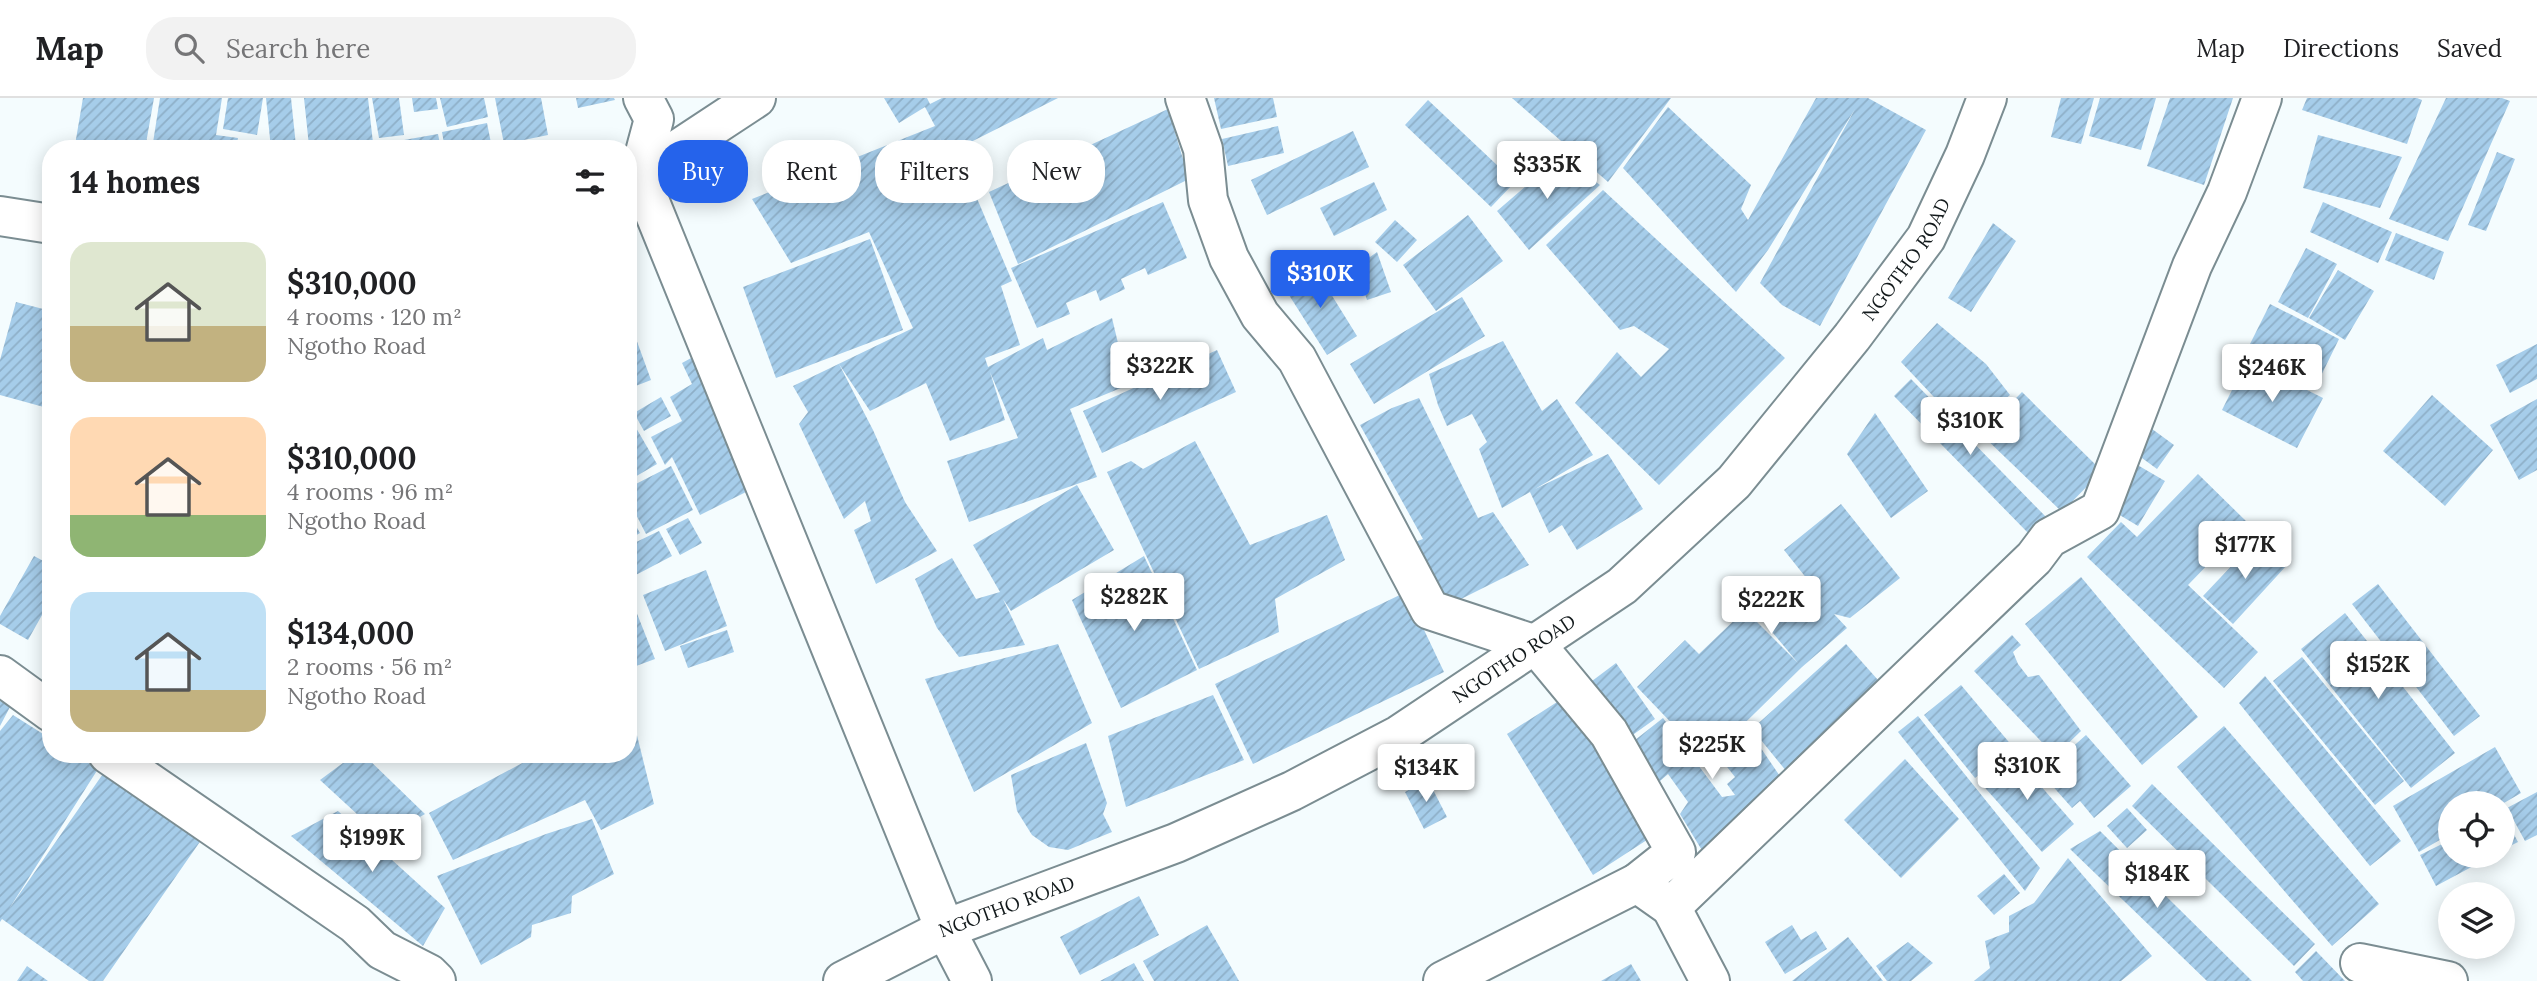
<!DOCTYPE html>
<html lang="en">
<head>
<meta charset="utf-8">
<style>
  :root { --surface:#fff; --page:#f2f2f2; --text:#202124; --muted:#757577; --line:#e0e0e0; --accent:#2563eb }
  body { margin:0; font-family:Lora,serif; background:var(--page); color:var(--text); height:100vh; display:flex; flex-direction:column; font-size:26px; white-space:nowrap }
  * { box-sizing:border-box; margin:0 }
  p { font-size:23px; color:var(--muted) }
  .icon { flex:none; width:38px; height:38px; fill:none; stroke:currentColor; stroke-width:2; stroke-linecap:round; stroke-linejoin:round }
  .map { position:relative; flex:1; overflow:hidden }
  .panel { position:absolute; left:42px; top:42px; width:595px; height:623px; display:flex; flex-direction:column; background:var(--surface); border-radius:28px; box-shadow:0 4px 18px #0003 }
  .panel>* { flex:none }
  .banner { position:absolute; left:658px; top:42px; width:665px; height:63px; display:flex; gap:14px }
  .buttons { position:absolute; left:2438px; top:693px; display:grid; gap:14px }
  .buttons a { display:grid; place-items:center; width:77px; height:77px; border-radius:50%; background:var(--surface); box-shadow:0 4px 18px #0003; font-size:35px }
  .price { position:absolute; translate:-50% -60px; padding:0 16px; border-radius:7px; background:#fff; color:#222; font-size:23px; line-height:46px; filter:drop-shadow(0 2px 4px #0008) }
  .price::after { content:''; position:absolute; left:50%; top:42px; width:21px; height:16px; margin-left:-10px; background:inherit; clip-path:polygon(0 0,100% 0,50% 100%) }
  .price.on { background:var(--accent); color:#fff }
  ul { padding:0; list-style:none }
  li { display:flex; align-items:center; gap:21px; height:175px; padding:0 28px }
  li span { display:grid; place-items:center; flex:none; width:196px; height:140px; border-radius:21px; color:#555 }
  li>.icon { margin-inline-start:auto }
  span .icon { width:84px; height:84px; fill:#fffc; stroke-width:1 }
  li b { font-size:30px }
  h2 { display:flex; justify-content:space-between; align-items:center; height:84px; padding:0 28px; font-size:30px }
  .tag { padding:0 24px; border-radius:28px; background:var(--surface); box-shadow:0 4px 18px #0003; font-size:24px; line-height:63px }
  .tag.on { background:var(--accent); color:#fff }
  header { display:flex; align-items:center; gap:42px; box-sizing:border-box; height:98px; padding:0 35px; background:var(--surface); border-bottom:2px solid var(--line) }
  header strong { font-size:33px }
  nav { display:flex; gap:38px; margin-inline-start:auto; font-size:24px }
  .search { width:490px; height:63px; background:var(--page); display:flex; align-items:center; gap:18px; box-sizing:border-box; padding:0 24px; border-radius:28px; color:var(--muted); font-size:26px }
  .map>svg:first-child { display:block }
  .building { fill:url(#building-hatch) }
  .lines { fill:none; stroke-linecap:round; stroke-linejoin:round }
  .minor-casing { stroke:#7b8d92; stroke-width:42 }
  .major-casing { stroke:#7b8d92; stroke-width:42 }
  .minor { stroke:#fff; stroke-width:38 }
  .major { stroke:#fff; stroke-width:38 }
  .labels { text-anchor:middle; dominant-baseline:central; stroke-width:6; stroke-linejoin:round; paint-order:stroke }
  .street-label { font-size:19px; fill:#12191b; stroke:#fff }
</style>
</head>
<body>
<header>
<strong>Map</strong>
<div class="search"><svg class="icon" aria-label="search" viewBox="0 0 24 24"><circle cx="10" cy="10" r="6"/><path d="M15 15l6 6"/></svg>Search here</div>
<nav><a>Map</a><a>Directions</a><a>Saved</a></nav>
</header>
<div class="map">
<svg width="2537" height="883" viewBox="0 0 2537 883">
  <defs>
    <pattern id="building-hatch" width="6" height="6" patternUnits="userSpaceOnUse" patternTransform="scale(1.75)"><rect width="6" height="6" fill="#a6cdea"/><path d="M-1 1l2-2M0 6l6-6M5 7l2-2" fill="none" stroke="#8eafc8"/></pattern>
  </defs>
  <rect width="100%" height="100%" fill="#f4fcfe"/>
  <path class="building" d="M83,0H154L145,51H101L75,47Z
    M160,0H222L216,37L238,40L236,51H152Z
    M228,0H263L257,37L223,31Z
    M266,0H291L296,48L271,51Z
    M304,0H368L373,45L396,42L397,51H300L309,48Z
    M372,0H399L404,37L379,40Z
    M412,0H436L438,11L414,14Z
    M440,0H484L488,19L447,29Z
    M495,0H541L548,37L504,46Z
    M576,0H614L615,2L578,10Z
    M884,0H927L930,6L942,0H1058L947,56L939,38L962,95L973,91L1012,183L1001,188L1020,247L985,260L988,269L1043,240L1047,252L1112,220L1128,287L1070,311L1097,379L969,424L947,363L1018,340L990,274L1005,322L950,343L926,285L870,313L839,266L873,332L905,404L937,453L876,486L854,432L871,423L865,403L844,421L799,326L808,314L793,288L913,230L869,134L791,165L752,101L935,28L925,9L899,25Z
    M1214,0H1273L1277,19L1221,31Z
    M1512,0H1671L1608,84Z
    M1816,0H1868L1926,32L1820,228L1782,207L1760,185L1855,11L1768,152L1736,194L1623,70L1668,9L1751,87L1741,111L1748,122Z
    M2061,0H2094L2081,46L2051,39Z
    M2100,0H2156L2141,52L2089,38Z
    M2170,0H2233L2204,87L2147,68Z
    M2307,0H2417L2422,2L2407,46L2302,12Z
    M2446,0H2502L2510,3L2448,143L2389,121Z
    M1428,2L1515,84L1491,109L1405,27Z
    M1168,11L1189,81L1018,166L989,94Z
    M487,25L491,45L445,51L442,34Z
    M1278,28L1284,55L1228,68L1222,41Z
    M1353,33L1369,69L1267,117L1251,82Z
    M438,36L441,51H405L404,42Z
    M2318,37L2402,59L2380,110L2303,90Z
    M2497,54L2515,61L2486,133L2468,127Z
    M1562,57L1600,87L1529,152L1497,113Z
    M1374,84L1387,112L1334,138L1320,110Z
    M1603,92L1785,260L1659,387L1575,305L1617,254L1641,279L1669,251L1634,228L1620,232L1546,147Z
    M1163,104L1187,160L1148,177L1145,170L1121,181L1125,191L1100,203L1096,192L1066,205L1070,216L1037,230L1011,170Z
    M2323,104L2392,134L2378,165L2310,134Z
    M1468,117L1503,163L1436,213L1403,167Z
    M1395,122L1417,142L1397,164L1375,144Z
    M1993,125L2016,143L1971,214L1948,200Z
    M2396,135L2444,154L2434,182L2385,162Z
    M870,141L903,232L776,280L743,189Z
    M2306,150L2337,166L2308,220L2278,204Z
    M1377,154L1391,194L1367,202L1356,169Z
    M1313,167L1357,238L1327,257L1282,186Z
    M2338,172L2374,193L2345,242L2309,220Z
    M1462,199L1485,238L1374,306L1350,266Z
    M16,204L51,213V311L0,297V262Z
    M2270,206L2339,241L2314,292L2245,256Z
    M1937,225L1986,266L2010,297L1995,310L1981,314L1965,332L1901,264Z
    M631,227L651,282L628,291V228Z
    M1503,243L1542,313L1557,301L1593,357L1535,391L1608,356L1643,411L1577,452L1562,427L1549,435L1530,394L1502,410L1479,351L1487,344L1472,316L1447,328L1438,307L1429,276Z
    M2537,246V281L2510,295L2496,267Z
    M1217,252L1236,294L1102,355L1083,313Z
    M693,259L756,389L700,417L672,359L665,367L651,339L682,323L670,299L692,286L682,265Z
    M2247,262L2323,300L2297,350L2222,312Z
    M1911,281L2047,420L2030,437L1894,298Z
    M2022,294L2102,373L2062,414L1981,336Z
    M2432,297L2493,352L2445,408L2383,353Z
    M661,299L671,318L644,333L634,315Z
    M1419,300L1478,420L1493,414L1529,467L1451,506L1412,445L1423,441L1360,327L1392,310Z
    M2537,301V372L2519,382L2490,327Z
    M1875,315L1928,393L1891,420L1847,356Z
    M628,316L657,366L628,383Z
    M2148,328L2174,347L2157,371L2131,352Z
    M1195,343L1250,447L1327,417L1345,462L1275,501L1279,534L1199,571L1107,374L1131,363L1143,371Z
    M2134,365L2165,383L2138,428L2108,410Z
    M671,368L693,412L646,436L628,401V390Z
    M2198,376L2248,425L2188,487L2258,554L2224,590L2087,459L2121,424L2137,439Z
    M1077,387L1114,452L1011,513L1003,501L1025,547L959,559L937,530L915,481L952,460L976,501L1000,494L973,447Z
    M1841,406L1900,480L1850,520L1834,516L1847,530L1802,569L1707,662L1637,589L1685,542L1699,556L1745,512L1798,565L1748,505L1802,478L1823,501L1784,452Z
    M628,414L640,435L628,442Z
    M688,420L702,445L680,457L666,431Z
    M659,433L672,458L632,479L628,473V448Z
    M2258,440L2287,467L2233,526L2203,498Z
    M34,458L51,467V501L28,542L0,526V518Z
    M1144,458L1197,572L1121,610L1072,502Z
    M706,472L727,528L665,553L643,497Z
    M2081,479L2198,619L2142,667L2025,526Z
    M2378,486L2480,618L2454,638L2352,506Z
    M628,493L655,561L628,571Z
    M1406,494L1444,574L1253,666L1215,586Z
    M2345,515L2455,655L2411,690L2301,551Z
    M727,532L734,554L688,570L680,548Z
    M2012,537L2021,547L2013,554L2018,566L2028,579L2039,577L2081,633L2055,658L1974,573Z
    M1058,546L1092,625L974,694L925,581Z
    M1846,546L1886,591L1787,674L1752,631Z
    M2302,559L2404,683L2375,707L2273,583Z
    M1616,565L1655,621L1627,641L1588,586Z
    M2265,578L2401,743L2370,768L2239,605Z
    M1961,587L2013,649L1975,680L1924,617Z
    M1213,597L1244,662L1126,709L1108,638Z
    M1568,597L1653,738L1593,777L1507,636Z
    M628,601L654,706L601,732L585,702L453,762L429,715L539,656H628Z
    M0,603L10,609L0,628Z
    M13,617L51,641V656H74L98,671L9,811L107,670L204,738L103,883H89L2,821L0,824V633Z
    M1918,618L2040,770L2025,793L1898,634Z
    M1663,620L1722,699L1735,697L1727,686L1735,679L1724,665L1715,669L1709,663L1737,635L1744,642L1754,640L1788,690L1703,754L1680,716L1688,704L1668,676L1660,683L1630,646Z
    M2224,628L2379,806L2332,848L2177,669Z
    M2086,637L2131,688L2094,720L2080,703L2072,710L2042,676Z
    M1086,645L1107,705L1103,716L1112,734L1068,752L1049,749L1032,737L1017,713L1011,677Z
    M2495,649L2521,695L2504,705H2450V736L2419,754L2393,708Z
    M2012,655L2074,726L2042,754L1979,683Z
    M355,656H363L425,716L383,740L320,682Z
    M1905,661L1959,721L1901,780L1844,722Z
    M1428,682L1447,719L1424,731L1405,694Z
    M2152,686L2315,846L2294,868L2132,708Z
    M2537,694V737L2525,743L2507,710Z
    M2127,710L2147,732L2127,750L2107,728Z
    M338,713L445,810L423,848L291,738Z
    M2502,714L2518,744L2502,752Z
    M592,721L614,776L572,798L571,815L532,827L531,839L481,867L437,778L546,736Z
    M2100,733L2252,883H2207L2070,751Z
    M2450,742V758H2492L2436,788L2420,757Z
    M2068,760L2152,858L2121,883H1974L1990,870L1985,843L2009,834V818L2034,805Z
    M2004,776L2020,795L1994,817L1977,798Z
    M1139,798L1159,837L1080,877L1060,839Z
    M1207,827L1239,883H1154L1143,863Z
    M1792,827L1801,842L1816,833L1827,851L1785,876L1765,844Z
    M1848,839L1883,883H1792Z
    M1908,844L1933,865L1911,883H1887L1876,868Z
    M2316,853L2345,883H2303L2295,874Z
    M1134,865L1144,883H1100Z
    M1631,866L1641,883H1601Z
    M27,868L48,883H17Z"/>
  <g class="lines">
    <defs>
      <g id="minor">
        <path d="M643,0L654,21L639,77L945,831L972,883"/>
        <path d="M1185,0L1203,51L1208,102L1229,160L1260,217L1297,261L1430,512L1536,547L1609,635L1676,754L1637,785L1671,809L2034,460L2049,440L2100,412L2192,168L2227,94L2262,0"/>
        <path d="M0,577L51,614"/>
        <path d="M108,656L355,826L382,852L429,876L436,883"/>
        <path d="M1671,809L1710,883"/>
        <path d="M2360,865L2448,883"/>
        <path id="s1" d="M843,883L945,831L1176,745L1292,693L1399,637L1622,488L1734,384L1852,239L1926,140L1965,57L1987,0"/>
        <path d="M1443,883L1637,785"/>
      </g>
      <path id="major" d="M628,80L639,77L756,0
        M0,118L51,126"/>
    </defs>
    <use href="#minor" class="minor-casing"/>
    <use href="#major" class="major-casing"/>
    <use href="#minor" class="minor"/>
    <use href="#major" class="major"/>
  </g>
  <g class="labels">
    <g class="street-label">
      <text stroke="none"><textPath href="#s1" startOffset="1312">NGOTHO ROAD</textPath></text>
      <text stroke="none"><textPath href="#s1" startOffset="747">NGOTHO ROAD</textPath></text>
      <text stroke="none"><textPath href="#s1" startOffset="180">NGOTHO ROAD</textPath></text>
    </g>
  </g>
</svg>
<div class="buttons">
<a><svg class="icon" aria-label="locate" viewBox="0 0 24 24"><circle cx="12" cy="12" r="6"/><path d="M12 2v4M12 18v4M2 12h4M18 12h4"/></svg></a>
<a><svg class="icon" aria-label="layers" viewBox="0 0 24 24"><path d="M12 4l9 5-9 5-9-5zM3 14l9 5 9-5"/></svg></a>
</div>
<b class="price" style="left:1547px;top:103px">$335K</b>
<b class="price on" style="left:1320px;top:212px">$310K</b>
<b class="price" style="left:1160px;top:304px">$322K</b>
<b class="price" style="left:2272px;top:306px">$246K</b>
<b class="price" style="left:1970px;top:359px">$310K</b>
<b class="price" style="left:2245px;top:483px">$177K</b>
<b class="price" style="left:1134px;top:535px">$282K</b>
<b class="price" style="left:1771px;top:538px">$222K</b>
<b class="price" style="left:2378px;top:603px">$152K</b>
<b class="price" style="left:1712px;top:683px">$225K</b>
<b class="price" style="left:2027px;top:704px">$310K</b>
<b class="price" style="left:1426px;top:706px">$134K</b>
<b class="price" style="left:372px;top:776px">$199K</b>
<b class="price" style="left:2157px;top:812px">$184K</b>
<div class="banner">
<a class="tag on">Buy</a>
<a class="tag">Rent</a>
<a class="tag">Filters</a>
<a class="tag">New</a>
</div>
<section class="panel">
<h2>14 homes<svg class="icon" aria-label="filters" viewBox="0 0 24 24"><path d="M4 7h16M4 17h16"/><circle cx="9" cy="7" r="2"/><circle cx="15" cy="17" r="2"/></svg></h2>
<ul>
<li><span style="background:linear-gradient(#dfe7d0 60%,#c2b280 0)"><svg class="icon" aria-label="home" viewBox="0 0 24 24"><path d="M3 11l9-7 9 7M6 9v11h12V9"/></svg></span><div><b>$310,000</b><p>4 rooms · 120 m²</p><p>Ngotho Road</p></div></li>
<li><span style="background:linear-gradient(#ffd9b3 70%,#8fb573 0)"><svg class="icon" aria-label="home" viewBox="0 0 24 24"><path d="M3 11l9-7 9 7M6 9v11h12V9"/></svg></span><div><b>$310,000</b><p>4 rooms · 96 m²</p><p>Ngotho Road</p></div></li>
<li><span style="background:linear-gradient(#bfe0f5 70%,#c2b280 0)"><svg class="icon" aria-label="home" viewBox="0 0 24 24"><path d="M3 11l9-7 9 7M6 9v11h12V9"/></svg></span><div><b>$134,000</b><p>2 rooms · 56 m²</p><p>Ngotho Road</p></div></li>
</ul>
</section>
</div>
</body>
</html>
